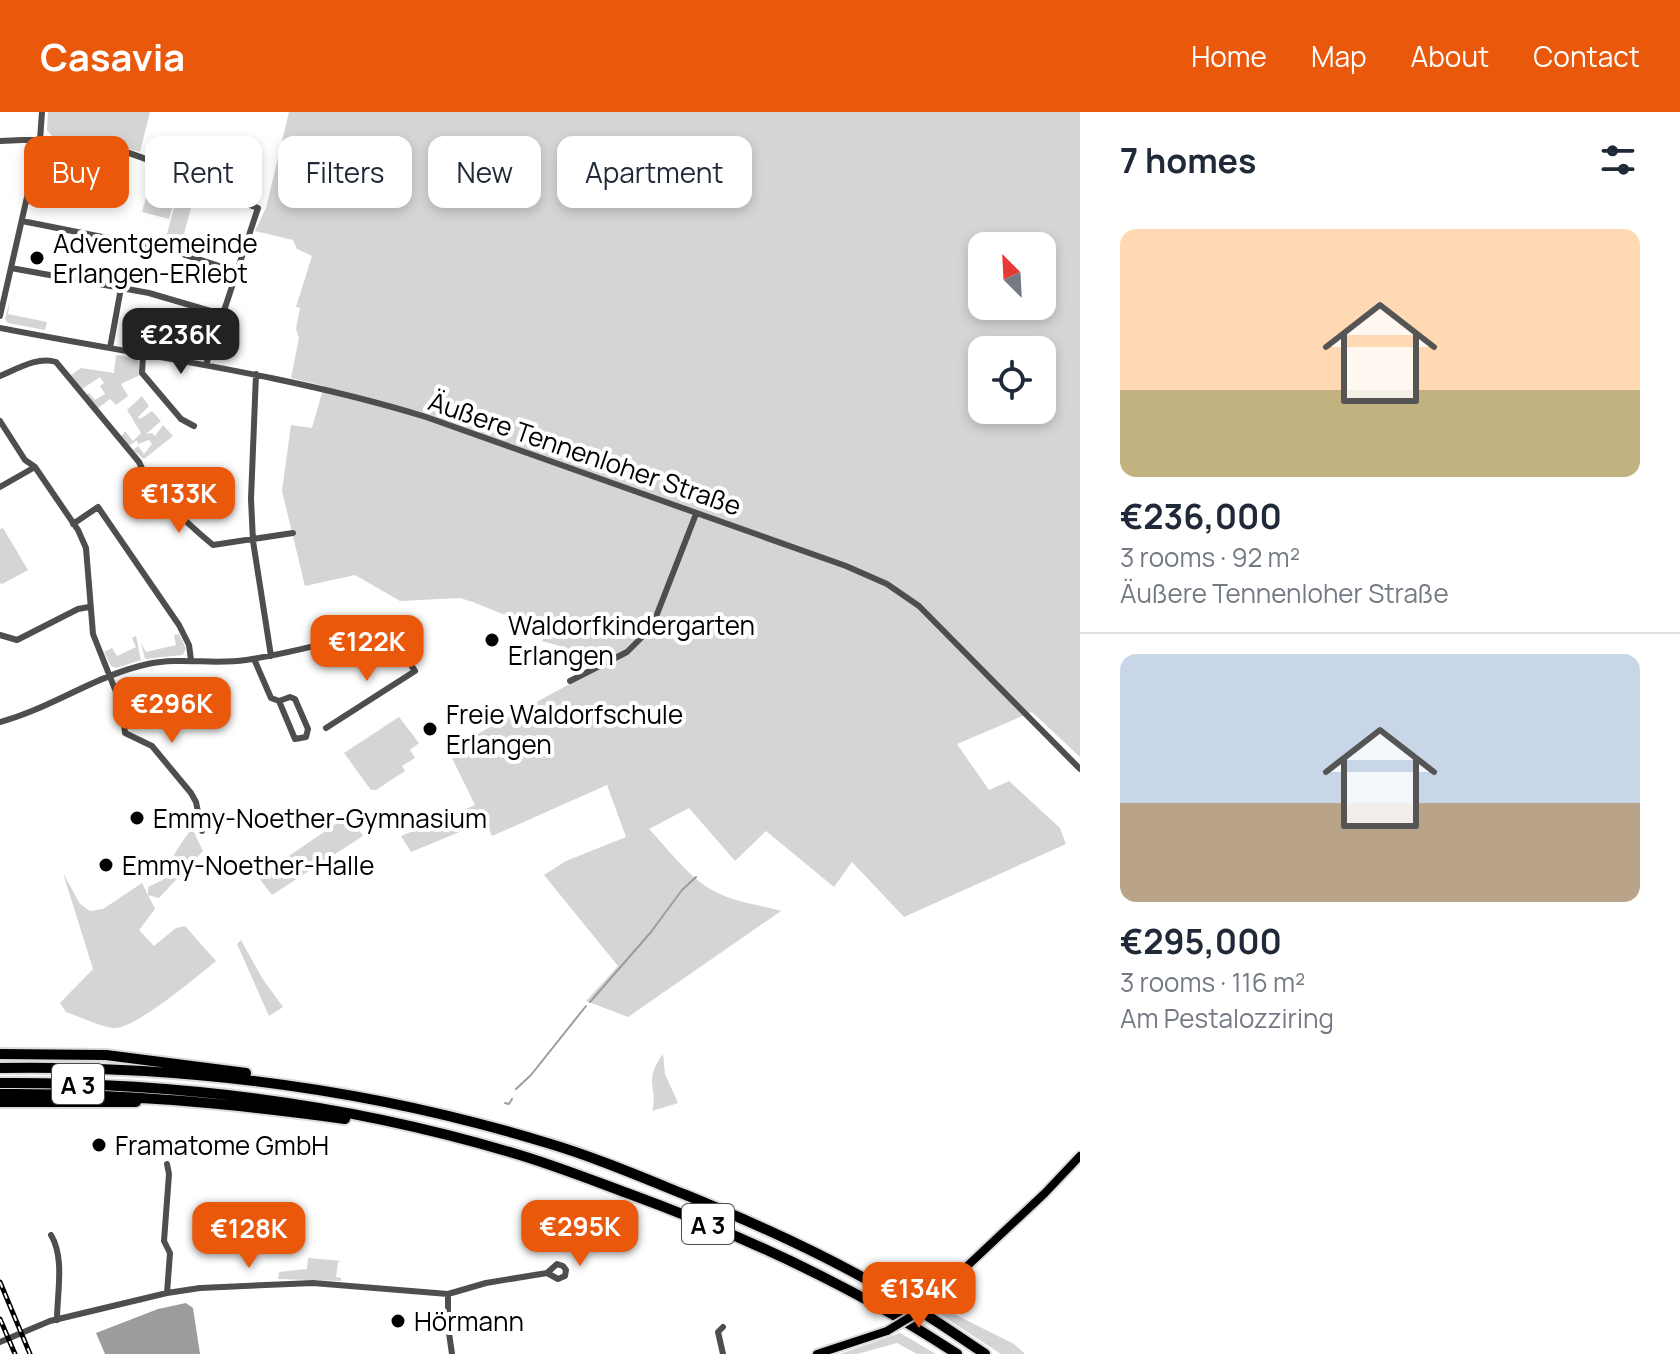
<!DOCTYPE html>
<html lang="en">
<head>
<meta charset="utf-8">
<style>
  :root { --surface:#fff; --page:#f2f2f3; --text:#1f2937; --muted:#747a83; --line:#e0e1e3; --accent:#ea580c }
  body { margin:0; font-family:Manrope,sans-serif; background:var(--page); color:var(--text); height:100vh; display:flex; flex-direction:column; font-size:30px; white-space:nowrap }
  * { box-sizing:border-box; margin:0 }
  p { font-size:26px; color:var(--muted) }
  .icon { flex:none; width:44px; height:44px; fill:none; stroke:currentColor; stroke-width:2; stroke-linecap:round; stroke-linejoin:round }
  .map { position:relative; flex:1; overflow:hidden }
  .drawer { display:flex; flex-direction:column; background:var(--surface); width:600px }
  .drawer>* { flex:none }
  .hud { position:absolute; left:24px; top:24px; width:760px; height:72px; display:flex; gap:16px }
  .needle { width:52px; rotate:336deg }
  .tools { position:absolute; left:968px; top:120px; display:grid; gap:16px }
  .tools a { display:grid; place-items:center; width:88px; height:88px; border-radius:16px; background:var(--surface); box-shadow:0 4px 12px #0003; font-size:40px }
  .price { position:absolute; translate:-50% -68px; padding:0 18px; border-radius:16px; background:var(--accent); color:#fff; font-size:26px; line-height:52px; filter:drop-shadow(0 2px 4px #0008) }
  .price::after { content:''; position:absolute; left:50%; top:48px; width:24px; height:18px; margin-left:-12px; background:inherit; clip-path:polygon(0 0,100% 0,50% 100%) }
  .price.selected { background:#222; color:#fff }
  ul { padding:0; list-style:none }
  li { display:grid; align-content:center; gap:16px; height:424px; padding:0 40px }
  li+li { border-top:2px solid var(--line) }
  li span { display:grid; place-items:center; height:248px; border-radius:16px; color:#555 }
  li>.icon { margin-inline-start:auto }
  span .icon { width:144px; height:144px; fill:#fffc; stroke-width:1 }
  li b { font-size:34px }
  h2 { display:flex; justify-content:space-between; align-items:center; height:96px; padding:0 40px; font-size:34px }
  .chip { padding:0 28px; border-radius:16px; background:var(--surface); box-shadow:0 4px 12px #0003; font-size:28px; line-height:72px }
  .chip.selected { background:var(--accent); color:#fff }
  header { display:flex; align-items:center; gap:48px; box-sizing:border-box; height:112px; padding:0 40px; background:var(--accent); color:#fff }
  header strong { font-size:38px }
  nav { display:flex; gap:44px; margin-inline-start:auto; font-size:28px }
  main { display:flex; flex:1; min-height:0 }
  .map>svg:first-child { display:block }
  .green { fill:#d5d5d5; fill-rule:evenodd }
  .water { fill:#9c9c9c }
  .lines { fill:none; stroke-linecap:round; stroke-linejoin:round }
  .stream { stroke:#9c9c9c; stroke-width:2 }
  .major-casing { stroke:#dbdbdb; stroke-width:12 }
  .highway-casing { stroke:#dbdbdb; stroke-width:14 }
  .minor { stroke:#4e4e4e; stroke-width:6 }
  .major { stroke:#000; stroke-width:8 }
  .highway { stroke:#000; stroke-width:10 }
  .rail-casing { stroke:#000; stroke-width:5 }
  .rail { stroke:#fff; stroke-width:2; stroke-dasharray:6; stroke-linecap:butt }
  .major-bridge-casing { stroke:#dbdbdb; stroke-width:12; stroke-linecap:butt }
  .major-bridge { stroke:#000; stroke-width:8 }
  .poi-dot { fill:#000; stroke:#fff; stroke-width:3 }
  .labels { text-anchor:middle; dominant-baseline:central; stroke-width:8; stroke-linejoin:round; paint-order:stroke }
  .shield { fill:#fff; stroke:#4c4c4c; stroke-width:2 }
  .shield-label { font-size:24px; font-weight:bold; fill:#000 }
  .poi-label { font-size:26px; fill:#000; stroke:#fff; text-anchor:start }
  .street-label { font-size:26px; fill:#000; stroke:#fff }
</style>
</head>
<body>
<header>
<strong>Casavia</strong>
<nav><a>Home</a><a>Map</a><a>About</a><a>Contact</a></nav>
</header>
<main>
<div class="map">
<svg width="1080" height="1242" viewBox="0 0 1080 1242">
  <rect width="100%" height="100%" fill="#fff"/>
  <path class="green" d="M48,0H150L140,40L83,25L52,24L47,18Z
    M289,0H1080V645L1032,600L957,632L989,678L1009,669L1060,716L1066,732L904,805L852,750L834,775L766,719L735,749L689,696L649,717C670,739 692,770 720,782C739,791 761,793 781,799L628,905L586,889L618,854L544,763L566,749L626,725L607,673L492,724L486,709L411,740L401,724L475,693L448,638L608,551C596,542 583,548 573,539L569,541L567,536L542,529L544,525L522,518L515,507L473,490L460,486L400,489L355,463L305,474L282,379L291,313L312,316L324,274L291,266L299,226L296,217L300,196L296,195L312,144L297,137L293,128L255,119L266,96ZM982,134H1042V194H982ZM982,238H1042V298H982Z
    M147,82L174,89L169,107L142,100Z
    M175,92L191,96L182,129L166,125Z
    M59,154L109,163L110,161L119,162L124,172L55,160Z
    M10,188L8,202L47,210L45,218L8,211L5,207Z
    M116,243L138,247L140,263L121,272L128,284L116,293L110,287L97,297L86,283L89,281L95,288L105,282L100,274L104,271L100,265L82,277L71,263L81,256L114,261Z
    M142,284L149,294L138,305L140,307L152,299L161,309L146,322L152,321L155,324L163,313L173,324L144,347L133,338L138,334L144,342L152,332L149,328L138,332L137,328L129,334L121,325L125,319L133,329L141,321L127,298Z
    M3,416L28,458L2,472L0,471V417Z
    M179,522L186,536L183,543L145,547L141,531L146,540L176,533L174,523Z
    M136,524L141,548L116,556L111,554L104,540L112,536L117,544L136,535L132,526Z
    M399,605L419,631L410,638L415,646L402,654L405,659L376,678H371L344,641Z
    M349,703L363,724L272,783L258,765Z
    M192,716L203,739L159,786L148,783L155,797L139,818L154,834L176,816L185,814L216,849C198,864 136,916 115,916C103,916 78,904 66,900L60,891L93,857L63,761L80,792L90,799L103,797L142,771L148,783V775L163,768L176,739Z
    M241,828L262,866L283,895L269,904L237,832Z
    M663,942L665,962L678,991L652,999C659,977 642,970 663,942Z
    M308,1146L342,1149L338,1150L336,1165L341,1166V1169L278,1167L279,1160L307,1157Z
    M938,1194L1014,1232L1025,1242H1001L938,1201Z
    M900,1221L936,1242H917L897,1231L857,1242H840Z"/>
  <path class="water" d="M186,1191L193,1196L200,1242H105L96,1221L158,1197Z"/>
  <g class="lines">
    <path class="stream" d="M590,890L651,820L682,778L696,765
      M516,977L531,963L586,894
      M505,991L509,992L512,987"/>
    <defs>
      <path id="major" d="M931,1188L1045,1081L1080,1044
        M817,1242L887,1219"/>
      <path id="highway" d="M0,942L106,943L246,961
        M0,956C185,953 367,976 544,1030C592,1044 639,1064 686,1083C762,1114 839,1149 909,1192C935,1208 960,1225 985,1242
        M0,971C174,970 346,991 513,1041C551,1052 589,1067 627,1081C742,1123 854,1174 957,1242
        M0,982C118,981 228,991 345,1007
        M0,990H136"/>
    </defs>
    <use href="#major" class="major-casing"/>
    <use href="#highway" class="highway-casing"/>
    <path class="minor" d="M0,29C39,27 78,26 116,37C166,51 210,79 258,96L206,253
      M22,109L173,139L238,160
      M11,156L149,181L224,203
      M0,204L40,28L42,0
      M0,216C143,244 287,262 426,305L846,454L887,472L919,494L1080,657
      M110,236L121,176
      M143,242L142,261L181,307L194,314
      M256,262L251,387L253,429L271,544
      M0,264C17,257 38,244 56,250L139,350C151,379 189,413 213,433L293,421
      M0,309L25,348L35,355L78,418L86,436L93,522L122,595L125,621L152,634L191,681L196,690L202,719
      M0,375L35,355
      M73,412L98,395L179,513L189,533L191,548
      M0,523L17,528L78,497L89,495
      M254,547L271,586L279,589L295,627L306,625L308,617L295,587L290,585L279,589
      M570,569L627,540L652,515L696,402
      M0,610C52,596 96,563 148,552C181,545 213,553 246,548C295,541 346,525 395,515L401,519L407,547L415,559L326,616
      M167,1052L169,1062L164,1129L170,1141L167,1181
      M51,1123C65,1146 57,1181 57,1208
      M0,1230L50,1209L167,1181L200,1176L313,1171L448,1182
      M452,1242L448,1214V1182L486,1171L547,1161L557,1152L563,1154L566,1158L565,1164L558,1167L547,1161
      M723,1242L718,1220L723,1215"/>
    <use href="#major" class="major"/>
    <use href="#highway" class="highway"/>
    <defs>
      <path id="rail" d="M0,1170L30,1242
        M0,1207L15,1242"/>
    </defs>
    <use href="#rail" class="rail-casing"/>
    <use href="#rail" class="rail"/>
    <defs>
      <path id="major-bridge" d="M887,1219L912,1204L931,1188"/>
    </defs>
    <use href="#major-bridge" class="major-bridge-casing"/>
    <use href="#major-bridge" class="major-bridge"/>
  </g>
  <g class="poi-dot">
    <circle cx="37" cy="146" r="8"/>
    <circle cx="492" cy="528" r="8"/>
    <circle cx="430" cy="617" r="8"/>
    <circle cx="137" cy="706" r="8"/>
    <circle cx="106" cy="753" r="8"/>
    <circle cx="99" cy="1033" r="8"/>
    <circle cx="398" cy="1209" r="8"/>
  </g>
  <g class="labels">
    <g class="shield">
      <rect x="52" y="952" width="52" height="40" rx="6"/>
      <rect x="682" y="1092" width="52" height="40" rx="6"/>
    </g>
    <g class="shield-label">
      <text x="78" y="972">A 3</text>
      <text x="708" y="1112">A 3</text>
    </g>
    <g class="poi-label">
      <text x="53" y="131">Adventgemeinde<tspan x="53" dy="30">Erlangen-ERlebt</tspan></text>
      <text x="508" y="513">Waldorfkindergarten<tspan x="508" dy="30">Erlangen</tspan></text>
      <text x="446" y="602">Freie Waldorfschule<tspan x="446" dy="30">Erlangen</tspan></text>
      <text x="153" y="706">Emmy-Noether-Gymnasium</text>
      <text x="122" y="753">Emmy-Noether-Halle</text>
      <text x="115" y="1033">Framatome GmbH</text>
      <text x="414" y="1209">Hörmann</text>
    </g>
    <g class="street-label">
      <text transform="translate(585 341) rotate(19)">Äußere Tennenloher Straße</text>
    </g>
  </g>
</svg>
<div class="tools">
<a><svg class="needle" viewBox="-14 -14 28 28"><path d="M0-13l5 13h-10z" fill="#e53935"/><path d="M0 13l5-13h-10z" fill="#747a83"/></svg></a>
<a><svg class="icon" aria-label="locate" viewBox="0 0 24 24"><circle cx="12" cy="12" r="6"/><path d="M12 2v4M12 18v4M2 12h4M18 12h4"/></svg></a>
</div>
<b class="price selected" style="left:181px;top:264px">€236K</b>
<b class="price" style="left:179px;top:423px">€133K</b>
<b class="price" style="left:367px;top:571px">€122K</b>
<b class="price" style="left:172px;top:633px">€296K</b>
<b class="price" style="left:580px;top:1156px">€295K</b>
<b class="price" style="left:249px;top:1158px">€128K</b>
<b class="price" style="left:919px;top:1218px">€134K</b>
<div class="hud">
<a class="chip selected">Buy</a>
<a class="chip">Rent</a>
<a class="chip">Filters</a>
<a class="chip">New</a>
<a class="chip">Apartment</a>
</div>
</div>
<section class="drawer">
<h2>7 homes<svg class="icon" aria-label="filters" viewBox="0 0 24 24"><path d="M4 7h16M4 17h16"/><circle cx="9" cy="7" r="2"/><circle cx="15" cy="17" r="2"/></svg></h2>
<ul>
<li><span style="background:linear-gradient(#ffd9b3 65%,#c2b280 0)"><svg class="icon" aria-label="home" viewBox="0 0 24 24"><path d="M3 11l9-7 9 7M6 9v11h12V9"/></svg></span><div><b>€236,000</b><p>3 rooms · 92 m²</p><p>Äußere Tennenloher Straße</p></div></li>
<li><span style="background:linear-gradient(#c9d6e8 60%,#b9a48a 0)"><svg class="icon" aria-label="home" viewBox="0 0 24 24"><path d="M3 11l9-7 9 7M6 9v11h12V9"/></svg></span><div><b>€295,000</b><p>3 rooms · 116 m²</p><p>Am Pestalozziring</p></div></li>
</ul>
</section>
</main>
</body>
</html>
